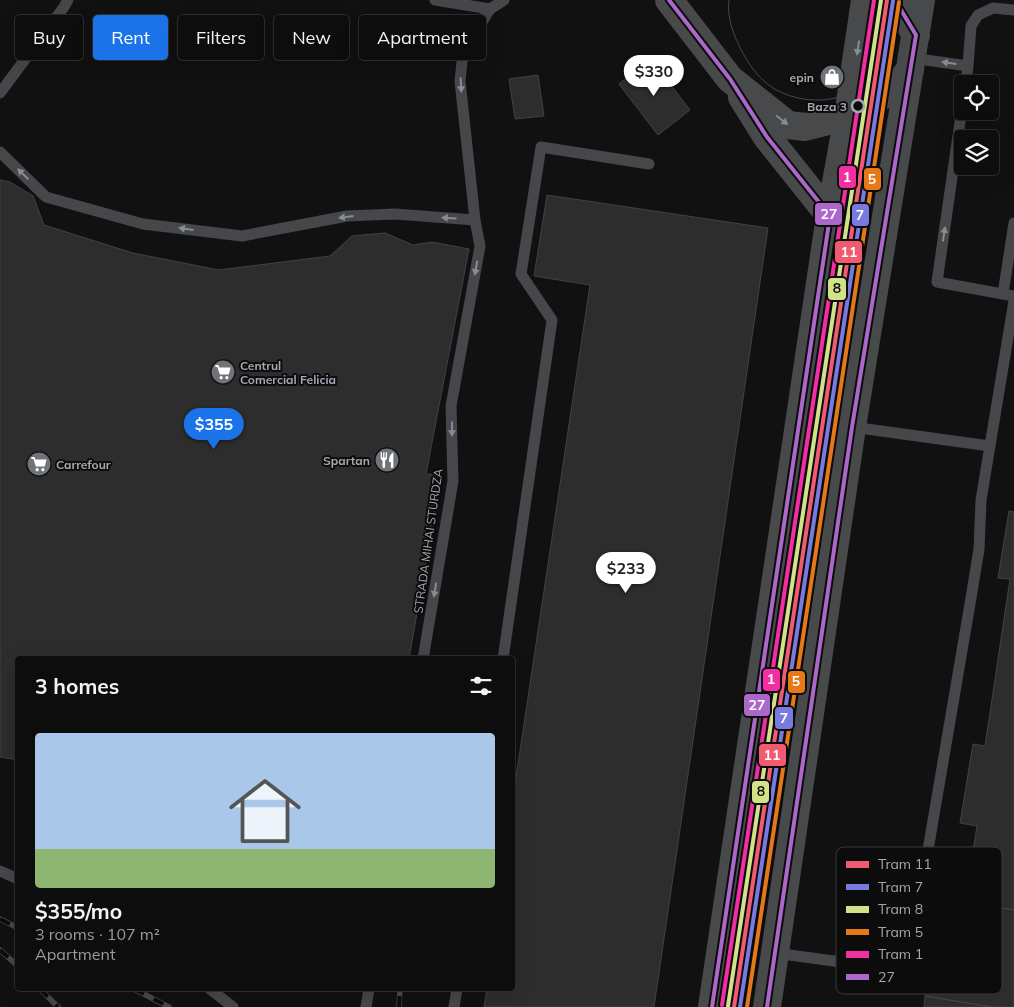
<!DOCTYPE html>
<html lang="en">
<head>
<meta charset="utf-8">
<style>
  :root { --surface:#0d0d0d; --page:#1b1b1b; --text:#f1f3f6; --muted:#9a9c9d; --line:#2d2d2e; --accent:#1a73e8 }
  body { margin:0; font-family:Mulish,sans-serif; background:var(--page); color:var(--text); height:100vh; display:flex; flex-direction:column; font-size:19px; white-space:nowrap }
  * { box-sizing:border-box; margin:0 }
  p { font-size:16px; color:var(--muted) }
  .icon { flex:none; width:28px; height:28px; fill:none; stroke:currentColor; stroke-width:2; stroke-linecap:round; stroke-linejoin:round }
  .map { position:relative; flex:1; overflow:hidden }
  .details { position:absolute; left:15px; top:656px; width:500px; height:335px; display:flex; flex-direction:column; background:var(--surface); border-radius:5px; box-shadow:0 5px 20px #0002,0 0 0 1px var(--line) }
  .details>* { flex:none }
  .banner { position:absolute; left:15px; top:15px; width:500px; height:45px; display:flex; gap:10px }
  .tools { position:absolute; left:954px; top:75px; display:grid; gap:10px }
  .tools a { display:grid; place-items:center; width:45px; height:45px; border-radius:5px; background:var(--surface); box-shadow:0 5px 20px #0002,0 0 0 1px var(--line); font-size:25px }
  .price { position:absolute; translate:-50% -42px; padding:0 11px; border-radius:18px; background:#fff; color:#222; font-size:16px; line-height:32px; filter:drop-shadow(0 1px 2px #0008) }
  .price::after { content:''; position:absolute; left:50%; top:30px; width:15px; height:11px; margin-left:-8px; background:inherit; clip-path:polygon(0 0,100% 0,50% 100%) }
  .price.selected { background:var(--accent); color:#fff }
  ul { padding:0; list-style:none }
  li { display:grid; align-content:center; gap:10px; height:265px; padding:0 20px }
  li+li { border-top:1px solid var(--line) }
  li span { display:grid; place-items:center; height:155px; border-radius:5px; color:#555 }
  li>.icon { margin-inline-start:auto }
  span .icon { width:90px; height:90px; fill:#fffc; stroke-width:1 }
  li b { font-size:21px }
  h2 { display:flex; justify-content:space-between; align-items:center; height:60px; padding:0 20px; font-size:21px }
  .tag { padding:0 18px; border-radius:5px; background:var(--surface); box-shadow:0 5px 20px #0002,0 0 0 1px var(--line); font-size:18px; line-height:45px }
  .tag.selected { background:var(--accent); color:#fff }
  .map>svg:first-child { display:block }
  .building { fill:#2d2d2e; stroke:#414244 }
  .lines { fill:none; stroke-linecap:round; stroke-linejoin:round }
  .service { stroke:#45474a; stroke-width:11 }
  .primary { stroke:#48494b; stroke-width:28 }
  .tram { stroke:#47484a; stroke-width:1 }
  .rail-casing { stroke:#47484a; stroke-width:5.5 }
  .rail { stroke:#0c0c0d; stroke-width:4; stroke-dasharray:11; stroke-linecap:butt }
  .bus-1-casing { stroke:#0c0c0d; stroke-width:8 }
  .bus-1 { stroke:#ac68c9; stroke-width:4 }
  .tram-1-casing { stroke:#0c0c0d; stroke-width:8 }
  .tram-2-casing { stroke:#0c0c0d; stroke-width:8 }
  .tram-3-casing { stroke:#0c0c0d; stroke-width:8 }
  .tram-4-casing { stroke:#0c0c0d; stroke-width:8 }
  .tram-5-casing { stroke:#0c0c0d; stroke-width:8 }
  .tram-1 { stroke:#f05b72; stroke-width:4 }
  .tram-2 { stroke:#787ae0; stroke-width:4 }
  .tram-3 { stroke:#d2e288; stroke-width:4 }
  .tram-4 { stroke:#e77817; stroke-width:4 }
  .tram-5 { stroke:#f32da2; stroke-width:4 }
  .oneway { fill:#888c92 }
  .oneway2 { fill:#878c92 }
  .stop-dot { fill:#0c0c0d; stroke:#a3a9b1; stroke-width:2.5 }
  .labels { text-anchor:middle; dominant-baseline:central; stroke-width:4; stroke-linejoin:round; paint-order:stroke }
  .poi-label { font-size:12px; font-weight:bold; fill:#a3a9b1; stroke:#0c0c0d; text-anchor:end }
  .stop-label { font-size:12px; font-weight:bold; fill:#a3a9b1; stroke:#0c0c0d; text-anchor:end }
  .street-label { font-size:12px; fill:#a3a9b1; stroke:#0c0c0d }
  .key { fill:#0c0c0d; stroke:#393b3e; stroke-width:1 }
  .key-label { font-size:14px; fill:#a3a9b1 }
  .line-badge { stroke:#0c0c0d; stroke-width:2 }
  .badge-label { font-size:14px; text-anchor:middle; font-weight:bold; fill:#fff }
  .pale-badge-label { font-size:14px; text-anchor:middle; font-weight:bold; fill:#111 }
</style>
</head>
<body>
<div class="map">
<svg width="1014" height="1007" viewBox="0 0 1014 1007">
  <rect width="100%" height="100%" fill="#111"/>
  <path class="building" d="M651,59L690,110L658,135L619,84Z
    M538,75L544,116L515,119L509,79Z
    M0,180L10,182L33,196L44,225L133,253L219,270L330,256L352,236L385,233L413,245L432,242L469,249L426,474L441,475L409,659H18V760L0,757Z
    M547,195L768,228L654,1007H484L487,989H512V804L590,285L534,276Z
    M1009,511L1014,512V910L965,902L977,826L960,823L973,744L985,746L1010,579L998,578Z
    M939,898L1014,910V1007H992L925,996Z
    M925,996L992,1007H924Z"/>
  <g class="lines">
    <path class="service" d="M435,0L490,9
      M912,58L968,66L966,84
      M968,66L971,26L978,15L993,8L1014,10
      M0,93L64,7L68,0
      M962,108L937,282L1014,296
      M0,152L46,197L143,224L242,236L347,216L395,214L475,220L460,81L463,52L490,9L504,0
      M1003,294L1014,223
      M852,427L990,446
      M423,659L453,481L451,406L480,246L475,220
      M503,659L552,320L521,274L541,147L649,164
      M0,871L18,879
      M775,953L863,965L886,959L904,934L921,891L971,598L979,549L981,500L1014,301
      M210,989L233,1007
      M366,1007L369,989
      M454,1007L457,989"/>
    <path class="primary" d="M669,0L730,79L788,125L805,127L848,116L884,95L898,84L910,70
      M895,0L916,35
      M742,97L767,137L830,216
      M712,1007L830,216L848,116L865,0
      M767,1007L852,427L921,0"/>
    <path class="tram" d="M729,0C727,13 731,28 737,41C745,59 756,77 773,88C801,105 841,105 866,82C878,72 888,44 894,29"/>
    <defs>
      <path id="rail" d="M0,919L18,928
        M0,950L18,966
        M40,989L58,1007
        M134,989L169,1007
        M399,1007L400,989"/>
    </defs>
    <use href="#rail" class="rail-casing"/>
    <use href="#rail" class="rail"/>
    <defs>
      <path id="bus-1" d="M669,0L730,79L767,137L830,216L712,1007
        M767,1007L852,427L916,35L895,0"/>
    </defs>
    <use href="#bus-1" class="bus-1-casing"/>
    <use href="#bus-1" class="bus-1"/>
    <defs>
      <path id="tram-1" d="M734,1007L887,0"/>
      <path id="tram-2" d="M740,1007L893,1"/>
      <path id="tram-3" d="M728,1006L881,0"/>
      <path id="tram-4" d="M747,1007L899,2"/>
      <path id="tram-5" d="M722,1005L874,0"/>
    </defs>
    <use href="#tram-1" class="tram-1-casing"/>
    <use href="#tram-2" class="tram-2-casing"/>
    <use href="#tram-3" class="tram-3-casing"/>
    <use href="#tram-4" class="tram-4-casing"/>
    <use href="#tram-5" class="tram-5-casing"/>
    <use href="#tram-1" class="tram-1"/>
    <use href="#tram-2" class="tram-2"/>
    <use href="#tram-3" class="tram-3"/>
    <use href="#tram-4" class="tram-4"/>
    <use href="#tram-5" class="tram-5"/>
  </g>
  <defs><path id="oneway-solid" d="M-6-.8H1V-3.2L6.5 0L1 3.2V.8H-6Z" transform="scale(1.25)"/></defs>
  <g class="oneway">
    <use href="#oneway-solid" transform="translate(858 48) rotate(98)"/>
    <use href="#oneway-solid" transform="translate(782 120) rotate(37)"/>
  </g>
  <g class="oneway2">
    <use href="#oneway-solid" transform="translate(949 63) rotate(-172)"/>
    <use href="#oneway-solid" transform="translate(461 85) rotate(87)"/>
    <use href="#oneway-solid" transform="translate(23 174) rotate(-136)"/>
    <use href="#oneway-solid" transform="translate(346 217) rotate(173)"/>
    <use href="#oneway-solid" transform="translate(449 218) rotate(-176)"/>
    <use href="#oneway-solid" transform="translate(186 229) rotate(-172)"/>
    <use href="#oneway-solid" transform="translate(944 234) rotate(-82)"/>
    <use href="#oneway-solid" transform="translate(476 268) rotate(100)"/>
    <use href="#oneway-solid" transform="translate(452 429) rotate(89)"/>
    <use href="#oneway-solid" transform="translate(435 590) rotate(99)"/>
  </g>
  <defs>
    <symbol id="shop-disc" viewBox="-11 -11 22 22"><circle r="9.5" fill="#707479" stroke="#0c0c0d"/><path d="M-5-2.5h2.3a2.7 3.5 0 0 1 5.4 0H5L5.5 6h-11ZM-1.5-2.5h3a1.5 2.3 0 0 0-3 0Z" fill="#fff"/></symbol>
    <symbol id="supermarket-disc" viewBox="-11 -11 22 22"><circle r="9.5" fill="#707479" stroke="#0c0c0d"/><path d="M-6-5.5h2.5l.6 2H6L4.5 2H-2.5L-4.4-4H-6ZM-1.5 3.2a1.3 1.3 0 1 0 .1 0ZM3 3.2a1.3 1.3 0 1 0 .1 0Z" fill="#fff"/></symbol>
    <symbol id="restaurant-disc" viewBox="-11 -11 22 22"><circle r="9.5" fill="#707479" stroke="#0c0c0d"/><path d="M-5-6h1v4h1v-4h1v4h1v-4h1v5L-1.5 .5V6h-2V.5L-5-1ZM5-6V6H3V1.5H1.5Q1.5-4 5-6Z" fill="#fff"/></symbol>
  </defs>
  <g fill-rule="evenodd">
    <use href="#shop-disc" x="818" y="63" width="28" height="28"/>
    <use href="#supermarket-disc" x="209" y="358" width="28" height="28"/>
    <use href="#restaurant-disc" x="373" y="446" width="28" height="28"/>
    <use href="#supermarket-disc" x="25" y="450" width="28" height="28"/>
  </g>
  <circle class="stop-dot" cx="858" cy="106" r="6"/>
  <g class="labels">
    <g class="poi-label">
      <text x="814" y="77">epin</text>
      <text x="240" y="365" text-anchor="start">Centrul<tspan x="240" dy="14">Comercial Felicia</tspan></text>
      <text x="370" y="460">Spartan</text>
      <text x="56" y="464" text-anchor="start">Carrefour</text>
    </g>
    <g class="stop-label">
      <text x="847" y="106">Baza 3</text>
    </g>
    <g class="street-label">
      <text transform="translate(428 541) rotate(-82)">STRADA MIHAI STURDZA</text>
    </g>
  </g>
  <rect x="836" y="847" width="166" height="147" rx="8" class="key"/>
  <rect x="846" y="861" width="23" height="7" fill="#f05b72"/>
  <rect x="846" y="884" width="23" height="6" fill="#787ae0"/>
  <rect x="846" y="906" width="23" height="7" fill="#d2e288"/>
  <rect x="846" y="929" width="23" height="6" fill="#e77817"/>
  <rect x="846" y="951" width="23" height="7" fill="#f32da2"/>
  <rect x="846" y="974" width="23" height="6" fill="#ac68c9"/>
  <g class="key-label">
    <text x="878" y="869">Tram 11</text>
    <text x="878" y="892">Tram 7</text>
    <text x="878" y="914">Tram 8</text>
    <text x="878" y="937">Tram 5</text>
    <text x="878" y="959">Tram 1</text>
    <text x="878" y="982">27</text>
  </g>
  <g class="line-badge">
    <rect x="838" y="165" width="19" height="24" rx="5" fill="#f32da2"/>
    <rect x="863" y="167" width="19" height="24" rx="5" fill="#e77817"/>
    <rect x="814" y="202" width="29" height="24" rx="5" fill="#ac68c9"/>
    <rect x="851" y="203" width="19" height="24" rx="5" fill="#787ae0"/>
    <rect x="834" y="240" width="29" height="24" rx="5" fill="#f05b72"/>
    <rect x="827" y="277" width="20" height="24" rx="5" fill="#d2e288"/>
    <rect x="762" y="668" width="19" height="24" rx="5" fill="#f32da2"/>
    <rect x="787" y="670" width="19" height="24" rx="5" fill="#e77817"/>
    <rect x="743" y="693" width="28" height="24" rx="5" fill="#ac68c9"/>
    <rect x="774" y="706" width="20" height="24" rx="5" fill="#787ae0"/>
    <rect x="758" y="743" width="29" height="24" rx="5" fill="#f05b72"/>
    <rect x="751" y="780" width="19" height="24" rx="5" fill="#d2e288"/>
  </g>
  <g class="badge-label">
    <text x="847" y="182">1</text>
    <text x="872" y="184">5</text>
    <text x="829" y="219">27</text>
    <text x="860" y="220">7</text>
    <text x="849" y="257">11</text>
    <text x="771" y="684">1</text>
    <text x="796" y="686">5</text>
    <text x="757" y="710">27</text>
    <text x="784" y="723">7</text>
    <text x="772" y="760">11</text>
  </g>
  <g class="pale-badge-label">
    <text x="837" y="293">8</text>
    <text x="761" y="796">8</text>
  </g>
</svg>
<div class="tools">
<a><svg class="icon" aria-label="locate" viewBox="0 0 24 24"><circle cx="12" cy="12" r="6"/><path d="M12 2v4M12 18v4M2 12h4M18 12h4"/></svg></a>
<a><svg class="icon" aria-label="layers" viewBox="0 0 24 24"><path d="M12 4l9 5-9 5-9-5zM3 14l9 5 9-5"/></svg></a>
</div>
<b class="price" style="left:654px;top:97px">$330</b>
<b class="price selected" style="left:214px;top:450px">$355</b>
<b class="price" style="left:626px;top:594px">$233</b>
<div class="banner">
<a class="tag">Buy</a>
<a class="tag selected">Rent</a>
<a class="tag">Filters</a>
<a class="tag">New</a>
<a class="tag">Apartment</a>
</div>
<section class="details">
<h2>3 homes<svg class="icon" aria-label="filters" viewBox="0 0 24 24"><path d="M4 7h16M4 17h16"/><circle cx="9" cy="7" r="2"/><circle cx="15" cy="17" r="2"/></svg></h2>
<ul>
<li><span style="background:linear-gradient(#a9c7e8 75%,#8fb573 0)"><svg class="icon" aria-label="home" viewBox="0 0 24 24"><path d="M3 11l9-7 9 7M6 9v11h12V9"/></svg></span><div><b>$355/mo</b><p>3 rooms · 107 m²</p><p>Apartment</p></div></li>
</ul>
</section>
</div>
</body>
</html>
